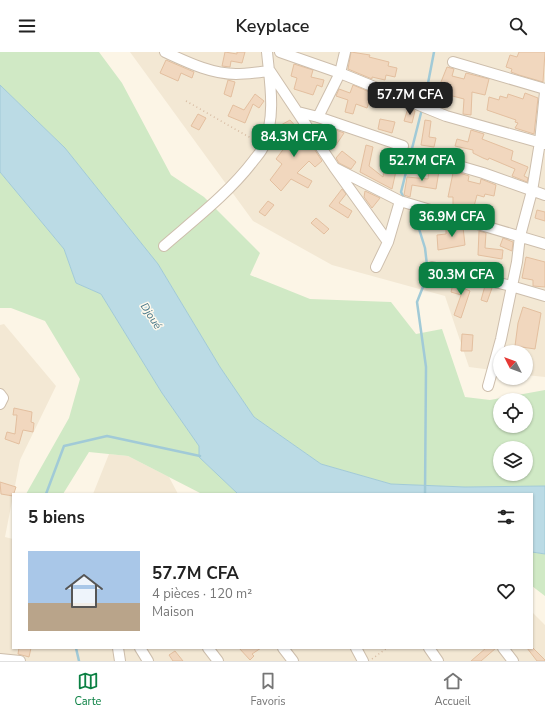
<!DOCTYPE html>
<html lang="fr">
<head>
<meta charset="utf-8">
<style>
  :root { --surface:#fff; --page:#f2f2f2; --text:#222; --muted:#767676; --line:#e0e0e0; --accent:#0b8043 }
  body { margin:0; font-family:"Nunito Sans",sans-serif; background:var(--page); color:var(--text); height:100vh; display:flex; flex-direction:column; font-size:15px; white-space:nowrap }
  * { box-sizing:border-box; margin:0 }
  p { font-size:13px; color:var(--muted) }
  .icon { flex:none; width:22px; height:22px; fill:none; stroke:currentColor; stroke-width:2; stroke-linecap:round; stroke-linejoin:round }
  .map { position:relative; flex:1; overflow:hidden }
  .details { position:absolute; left:12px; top:441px; width:521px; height:156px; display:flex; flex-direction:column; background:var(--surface); border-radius:0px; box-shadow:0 1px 3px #0004 }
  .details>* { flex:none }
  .needle { width:26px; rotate:312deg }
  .controls { position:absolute; left:493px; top:293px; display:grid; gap:8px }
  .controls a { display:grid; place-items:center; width:40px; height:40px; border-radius:50%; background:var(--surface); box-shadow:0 1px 3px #0004; font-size:20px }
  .price { position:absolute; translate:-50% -34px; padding:0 9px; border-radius:8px; background:var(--accent); color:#fff; font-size:13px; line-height:26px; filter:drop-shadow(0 1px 2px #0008) }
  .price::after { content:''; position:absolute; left:50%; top:24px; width:12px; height:9px; margin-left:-6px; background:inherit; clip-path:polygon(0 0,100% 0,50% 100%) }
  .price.current { background:#222; color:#fff }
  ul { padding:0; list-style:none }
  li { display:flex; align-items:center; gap:12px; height:100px; padding:0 16px }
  li span { display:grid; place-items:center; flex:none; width:112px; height:80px; border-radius:0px; color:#555 }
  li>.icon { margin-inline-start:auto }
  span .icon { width:48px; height:48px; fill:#fffc; stroke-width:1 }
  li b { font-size:17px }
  h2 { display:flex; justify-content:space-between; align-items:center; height:48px; padding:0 16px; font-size:17px }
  header { display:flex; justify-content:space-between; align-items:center; height:52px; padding:0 16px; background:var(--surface); font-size:18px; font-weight:600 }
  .tabs { display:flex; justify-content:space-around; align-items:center; height:56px; border-top:1px solid var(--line); background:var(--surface); font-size:11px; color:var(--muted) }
  .tabs a { display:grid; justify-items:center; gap:2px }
  .tabs .current { color:var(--accent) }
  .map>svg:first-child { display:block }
  .residential { fill:#f3e8d4 }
  .green { fill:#d0e9c5; fill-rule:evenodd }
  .water { fill:#bbdbe5; stroke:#a1cad7 }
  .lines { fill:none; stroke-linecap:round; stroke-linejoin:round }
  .stream { stroke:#a1cad7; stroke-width:2.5 }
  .building { fill:#f1d7be; stroke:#e3bf9f }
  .minor-casing { stroke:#cdbeac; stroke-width:12 }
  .path { stroke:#d6baa1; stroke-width:1.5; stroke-dasharray:1 3; stroke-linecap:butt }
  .minor { stroke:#fff; stroke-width:10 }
  .labels { text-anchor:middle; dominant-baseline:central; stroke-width:3; stroke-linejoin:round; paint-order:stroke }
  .water-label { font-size:11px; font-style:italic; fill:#457688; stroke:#fff9ec }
</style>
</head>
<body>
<header><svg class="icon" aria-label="menu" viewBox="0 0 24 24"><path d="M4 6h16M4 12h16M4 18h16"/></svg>Keyplace<svg class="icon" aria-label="search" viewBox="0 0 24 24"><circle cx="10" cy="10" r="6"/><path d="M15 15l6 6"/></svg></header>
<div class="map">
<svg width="545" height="609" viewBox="0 0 545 609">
  <rect width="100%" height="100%" fill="#fcf5e6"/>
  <path class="residential" d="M130,0H545V325L526,323V300H500V319L469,315L445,244L332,213L253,169Z
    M4,272L56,334L20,408L5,485L13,487V596H532V560L545,573V609H0V273Z
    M109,402L128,404L169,425L178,442H93Z"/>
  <path class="green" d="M0,0H99L122,31L171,123L204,145L260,201L250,223L310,247L391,250L416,282L442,277L465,345L490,348L545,338V434L465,435L391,432L321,412L254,365L220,315L158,212L65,96L0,33ZM500,348H526V374H500ZM500,396H526V422H500Z
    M0,120L64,197L76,231L101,242L162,341L199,394V405L238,442H202L128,404L89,400L63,442H26L69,366L80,327L45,269L11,256H0Z
    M532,500L545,502V544L532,534Z"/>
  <path class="water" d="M0,33L65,96L158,212L220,315L254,365L321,412L391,432L465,435L545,434V502L532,500V442H238L199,405V394L162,341L101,242L76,231L64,197L0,120Z"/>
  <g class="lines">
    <path class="stream" d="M424,52L434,0
      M404,146L401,140L422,57
      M410,156L415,164L425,196L428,222L417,250L426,315L425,442
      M46,442L64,394L107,384L200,404
      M76,596L79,609"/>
  </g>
  <path class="building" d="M225,0L237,2V0H245L242,11L231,9L230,15L222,14Z
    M351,0L370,3L369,5L389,10L388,14L397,16L395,25L386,23L385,28L372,25V27L348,17Z
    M519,0H545L543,30L519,23L511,20L512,17L506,15L510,3L517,5Z
    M166,8L194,20L192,26L181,21L178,29L160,21Z
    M294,12L313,18L311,25L324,28L322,35L317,33L313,43L294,37L297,26L291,24Z
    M447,15L454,17L452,24L464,27L466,21L489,27L485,43L472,40L471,63L463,62L464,47L437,40Z
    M228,28L235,30L231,45L224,42Z
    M353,33L372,41L367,56L356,52L353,62L345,60L348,48L336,44L339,37L350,41Z
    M525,41L538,46L534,82L515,76L518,71L515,70L516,68L487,58L489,45L499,48L500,44L507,46L508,42L523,47Z
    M255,42L264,49L259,56L253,52L245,71L228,64L233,53L244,58Z
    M408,56L415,59L412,71L404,69Z
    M198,62L206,66L199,78L191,74Z
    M380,67L395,70L392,81L378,77Z
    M290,68L309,89L322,109L315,115L309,109L297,121L312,129L308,136L291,127L281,139L270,128L282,112L276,107L288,91L283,89L286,83L281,73Z
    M425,68L431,69L429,85L436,86L434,95L421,93Z
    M336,78L344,81L334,96L327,92Z
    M471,78L484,82L482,87L513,99L511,108L528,115L524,124L528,126L527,130L512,124L515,117L489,106L488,108L483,106L473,101V98L455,94L457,87L468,90Z
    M366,93L373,95L369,114L383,125L386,102L394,103L392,118L396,119L392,137L360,120Z
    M342,99L356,110L351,117L339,111L336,106Z
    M429,117L439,119L436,137L412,133L410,145L404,143L407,125L428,127Z
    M450,118L469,124L468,129L480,132L481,127L496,133L494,144L485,142L484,145L477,143L473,158L453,155V145H448L453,121H449Z
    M342,137L346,142L339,151L352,159L348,166L329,154Z
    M365,139L380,146L372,156L364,145Z
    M268,149L274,153L265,164L259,160Z
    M537,158L545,160V169L535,166Z
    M316,166L329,177L324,182L311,171Z
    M456,172L463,175L465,193L438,198L437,183L446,182V174Z
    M479,179L486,181L485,196L503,198L502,207L478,203Z
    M503,186L513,190L512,199L500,194Z
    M526,205L545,210V235L533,234V228L522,226Z
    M454,228L467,230L465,237L470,239L461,266L454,263L461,243L451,240Z
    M485,234L492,236L487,250L481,248Z
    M523,255L541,261L535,297L515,294L518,271Z
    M462,282L473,283L472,299H461Z
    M14,356L32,360L31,370L34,371L33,380L23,378L19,392L5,387L7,380L15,382L17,363H13Z
    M0,430L16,435L13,444L1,442Z
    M532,595L545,608V609H537L527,596Z
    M19,596H31L29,605L18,602Z
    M239,596H261L252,602L254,604L250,608Z
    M486,596H496L481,609H471Z
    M175,599L183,609H173L169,603Z"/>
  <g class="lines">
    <defs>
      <path id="minor" d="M165,0C187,10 211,22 236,22C247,22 259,20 270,19L334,115L388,190
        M280,0L340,21L446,64L545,92
        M453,10L545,37
        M298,60L318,65L403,94
        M318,65L340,21L345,0
        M442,109L483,121L545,143
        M335,116L400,149L545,192
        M164,194C195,167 229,141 254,108C257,104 262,99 264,93C276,63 270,31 267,0
        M376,215L388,190L400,149
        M432,215L511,234L545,244
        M488,334L501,287L517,210L520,184L532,139L540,90L545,40
        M0,342L3,346L0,352
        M118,596L120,609
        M140,596L148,609
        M208,596L218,609
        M283,596L293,609
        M356,596L363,609
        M429,596L438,609
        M503,596L513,609
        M0,607L20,609"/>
    </defs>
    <use href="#minor" class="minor-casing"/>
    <path class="path" d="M186,49L256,89
      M372,607L387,596"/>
    <use href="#minor" class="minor"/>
  </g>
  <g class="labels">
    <g class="water-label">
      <text transform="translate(151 264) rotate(57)">Djoué</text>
    </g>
  </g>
</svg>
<div class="controls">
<a><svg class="needle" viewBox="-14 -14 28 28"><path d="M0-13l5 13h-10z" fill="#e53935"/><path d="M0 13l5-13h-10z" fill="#767676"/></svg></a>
<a><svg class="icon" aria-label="locate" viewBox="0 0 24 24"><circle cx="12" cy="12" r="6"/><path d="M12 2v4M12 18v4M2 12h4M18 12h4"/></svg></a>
<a><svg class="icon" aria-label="layers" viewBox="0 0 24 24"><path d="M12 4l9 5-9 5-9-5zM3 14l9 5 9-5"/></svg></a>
</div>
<b class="price current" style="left:410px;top:64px">57.7M CFA</b>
<b class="price" style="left:294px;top:106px">84.3M CFA</b>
<b class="price" style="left:422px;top:130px">52.7M CFA</b>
<b class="price" style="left:452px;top:186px">36.9M CFA</b>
<b class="price" style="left:461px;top:244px">30.3M CFA</b>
<section class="details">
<h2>5 biens<svg class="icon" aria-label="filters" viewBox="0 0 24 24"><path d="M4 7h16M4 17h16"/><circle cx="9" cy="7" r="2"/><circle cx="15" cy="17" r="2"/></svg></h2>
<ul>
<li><span style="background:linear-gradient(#a9c7e8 65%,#b9a48a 0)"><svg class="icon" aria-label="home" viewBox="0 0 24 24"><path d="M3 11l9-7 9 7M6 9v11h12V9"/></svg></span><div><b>57.7M CFA</b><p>4 pièces · 120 m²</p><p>Maison</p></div><svg class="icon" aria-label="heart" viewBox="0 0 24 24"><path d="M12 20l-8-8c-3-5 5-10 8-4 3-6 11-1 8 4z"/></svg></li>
</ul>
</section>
</div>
<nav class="tabs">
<a class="current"><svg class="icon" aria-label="map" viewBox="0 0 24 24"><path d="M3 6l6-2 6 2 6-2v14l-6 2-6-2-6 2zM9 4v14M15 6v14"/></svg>Carte</a>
<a><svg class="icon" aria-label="saved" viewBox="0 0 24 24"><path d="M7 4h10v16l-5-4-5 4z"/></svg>Favoris</a>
<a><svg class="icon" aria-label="home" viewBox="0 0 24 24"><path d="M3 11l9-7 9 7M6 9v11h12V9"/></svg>Accueil</a>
</nav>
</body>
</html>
